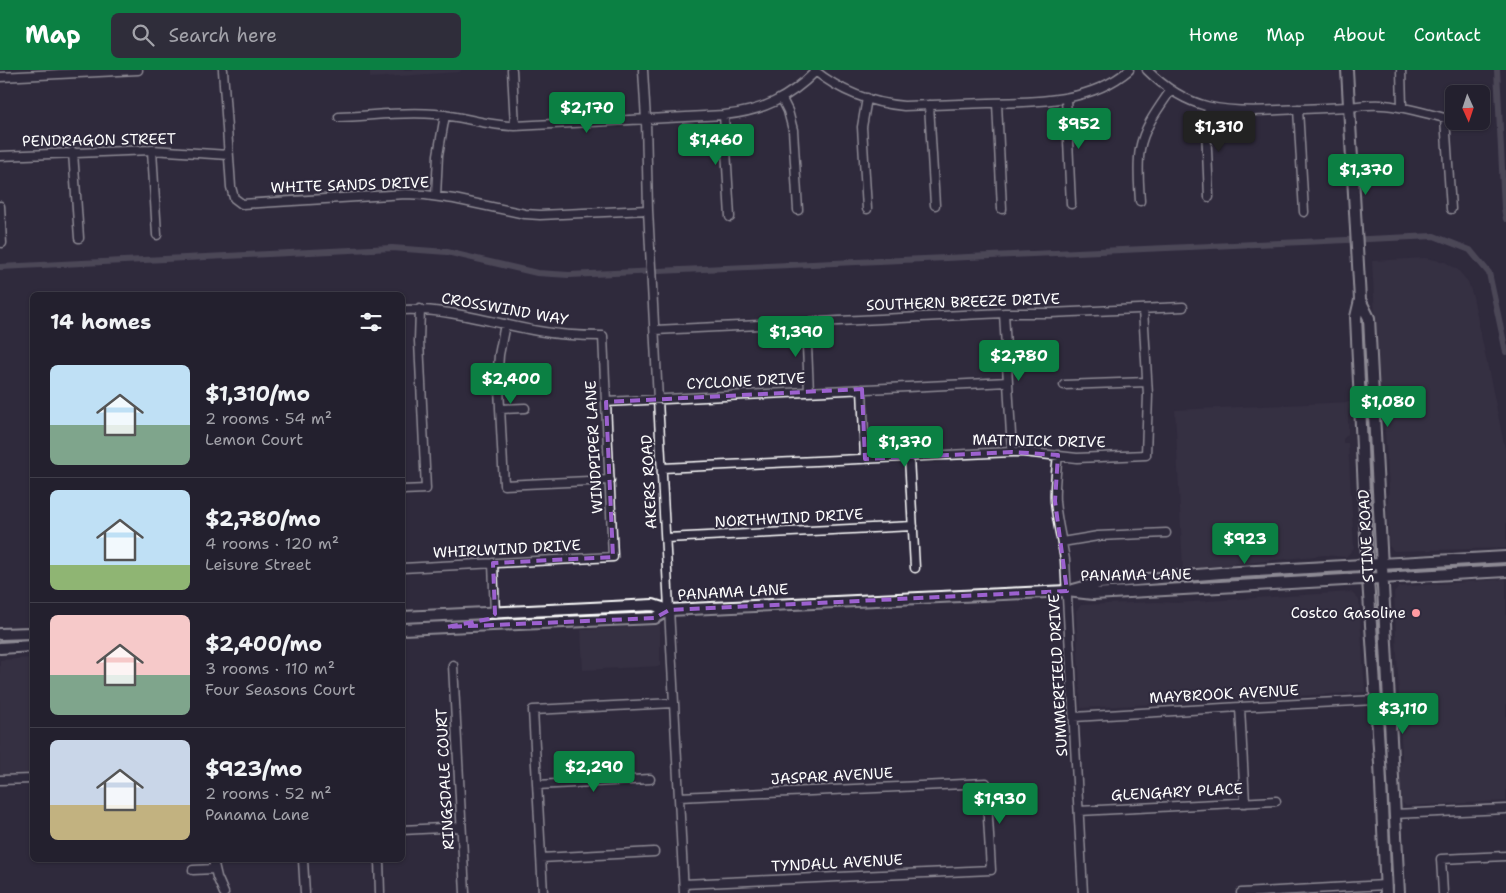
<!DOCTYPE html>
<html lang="en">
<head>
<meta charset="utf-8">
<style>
  :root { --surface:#23202e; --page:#2f2d3a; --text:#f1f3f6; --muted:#a3a3aa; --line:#403e4a; --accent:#0b8043 }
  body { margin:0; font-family:"Shantell Sans",sans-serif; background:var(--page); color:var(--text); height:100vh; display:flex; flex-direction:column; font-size:19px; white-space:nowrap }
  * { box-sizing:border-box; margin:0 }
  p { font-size:16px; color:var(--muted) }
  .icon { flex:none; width:28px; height:28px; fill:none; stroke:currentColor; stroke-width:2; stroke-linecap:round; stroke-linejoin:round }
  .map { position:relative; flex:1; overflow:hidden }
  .panel { position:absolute; left:30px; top:222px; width:375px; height:570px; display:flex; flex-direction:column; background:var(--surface); border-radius:8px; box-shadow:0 1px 4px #0004,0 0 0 1px var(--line) }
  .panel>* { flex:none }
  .needle { width:32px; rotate:177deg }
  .buttons { position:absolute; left:1445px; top:15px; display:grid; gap:10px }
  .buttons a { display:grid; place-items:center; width:45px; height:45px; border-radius:8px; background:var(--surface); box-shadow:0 1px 4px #0004,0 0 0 1px var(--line); font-size:25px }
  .price { position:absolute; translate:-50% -42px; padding:0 11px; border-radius:5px; background:var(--accent); color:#fff; font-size:16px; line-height:32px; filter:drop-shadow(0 1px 2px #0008) }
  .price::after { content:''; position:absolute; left:50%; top:30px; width:15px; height:11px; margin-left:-8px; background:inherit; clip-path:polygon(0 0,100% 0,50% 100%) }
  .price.on { background:#222; color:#fff }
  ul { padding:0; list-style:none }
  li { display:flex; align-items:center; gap:15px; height:125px; padding:0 20px }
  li+li { border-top:1px solid var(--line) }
  li span { display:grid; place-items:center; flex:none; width:140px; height:100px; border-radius:8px; color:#555 }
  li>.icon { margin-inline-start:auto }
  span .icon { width:60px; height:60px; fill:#fffc; stroke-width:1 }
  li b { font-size:21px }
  h2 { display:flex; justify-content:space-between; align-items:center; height:60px; padding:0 20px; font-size:21px }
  header { display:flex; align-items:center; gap:30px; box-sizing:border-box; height:70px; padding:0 25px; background:var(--accent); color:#fff }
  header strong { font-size:24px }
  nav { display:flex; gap:28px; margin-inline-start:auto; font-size:18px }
  .search { width:350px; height:45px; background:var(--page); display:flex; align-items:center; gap:12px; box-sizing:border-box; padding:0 18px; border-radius:8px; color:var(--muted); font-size:19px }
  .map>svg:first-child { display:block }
  .built { fill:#3c3749 }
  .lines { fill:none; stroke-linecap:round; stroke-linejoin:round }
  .canal { stroke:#6d6a77; stroke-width:6 }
  .minor-casing { stroke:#fff; stroke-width:11 }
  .major-casing { stroke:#fff; stroke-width:14 }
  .minor { stroke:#2f2a3d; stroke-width:8 }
  .major { stroke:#2f2a3d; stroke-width:10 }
  .marked { fill:none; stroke:#9c61cf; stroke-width:4; stroke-dasharray:10 6; stroke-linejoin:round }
  .poi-dot { fill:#ff9aa2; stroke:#2f2a3d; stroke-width:2 }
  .labels { text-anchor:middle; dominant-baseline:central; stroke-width:4; stroke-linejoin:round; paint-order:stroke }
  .street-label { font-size:15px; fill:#fff; stroke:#2f2a3d }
  .poi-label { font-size:15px; fill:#fff; stroke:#2f2a3d; text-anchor:end }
</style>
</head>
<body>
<header>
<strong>Map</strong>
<div class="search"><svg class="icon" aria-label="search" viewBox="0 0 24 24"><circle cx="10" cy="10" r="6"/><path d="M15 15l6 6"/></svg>Search here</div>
<nav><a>Home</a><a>Map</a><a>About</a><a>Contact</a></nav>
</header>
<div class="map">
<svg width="1506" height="823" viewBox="0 0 1506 823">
  <rect width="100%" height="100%" fill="#2f2a3d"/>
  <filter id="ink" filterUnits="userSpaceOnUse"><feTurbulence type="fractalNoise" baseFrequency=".02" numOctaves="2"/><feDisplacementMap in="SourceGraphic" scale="10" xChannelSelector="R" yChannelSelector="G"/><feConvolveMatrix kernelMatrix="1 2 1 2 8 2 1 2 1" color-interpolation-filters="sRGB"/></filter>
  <g filter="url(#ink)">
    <path class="built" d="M370,0H462L459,2L370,8Z
      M1425,188L1445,192L1458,200L1468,212L1473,227L1506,383V478L1394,481L1389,476L1387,436L1389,418L1384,347L1390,340L1386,324L1379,319L1372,191Z
      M1350,332L1348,345V364L1343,369V373H1348L1354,478L1346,487L1325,485L1183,499L1175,340Z
      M1506,509V731L1406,736L1401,731L1399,703L1402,687L1394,523L1399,517Z
      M1351,522L1359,530L1365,622L1081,638L1076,541L1081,535L1156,532L1177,533Z
      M660,555V596L583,600L581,560Z
      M32,588V703L0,705V590Z"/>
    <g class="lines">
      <path class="canal" d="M1497,0L1504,138L1506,149
        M0,197L392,178L447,182L537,203L569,205L1434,166L1470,180L1489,203L1506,282"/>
      <defs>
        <path id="minor" d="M223,0L231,117L234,128L242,134L406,124L425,125L454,129L525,144L540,145L648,140
          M512,0L515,56
          M643,0L646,50L648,140L684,823
          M814,0C840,21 871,33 904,36C932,35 960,34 988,33C1036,32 1090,33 1129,0
          M1147,0C1188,41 1225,43 1279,40C1302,39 1325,38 1348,37C1359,36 1371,34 1382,35C1403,36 1424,43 1445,48L1451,139
          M1401,0L1402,37
          M0,7L138,0
          M1066,28L1071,134
          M782,29L788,41L793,60L798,140
          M997,33L1002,139
          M929,35L935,135
          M1209,37L1206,57L1209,127
          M1298,39L1304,142
          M724,45L730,147
          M339,47C370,46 403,41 435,44C462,46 488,56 515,56L724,45C763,41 789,28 816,1
          M152,80L157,165
          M73,82L79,168
          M0,86L152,80L228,85
          M436,126L438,85L445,45
          M1140,131C1139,114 1137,96 1140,79C1144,57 1158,39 1171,20
          M0,136L2,173
          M867,139L862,57L867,28
          M402,240C449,238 493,253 538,261C559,265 581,266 603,266L613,487L402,498
          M1004,243L1012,382
          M806,253L809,322
          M505,254L499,285L498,299L504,415L610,410
          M655,260L1004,243H1050L1183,237
          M1064,315L1147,312
          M862,319L865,389
          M606,332L1008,312
          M500,339L525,338
          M1058,385C1056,401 1054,417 1055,432C1057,452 1062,471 1065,490L1083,823
          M909,387L915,498
          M662,398L1012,382H1023L1077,388L1146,385L1148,325L1143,239
          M402,420L426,419L419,271L420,239
          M666,468L913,456
          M1062,472L1098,466L1166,463
          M493,493L495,544
          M453,595L465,823
          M1240,637L1245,733
          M1074,647L1240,637L1375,630
          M0,710L32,709
          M537,715L650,709
          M679,727L986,713L991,800L684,814
          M1079,741L1276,731
          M1394,744L1506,739
          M402,760L461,757
          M541,788L654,782
          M213,790L217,807L224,823
          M303,790L305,823
          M379,790L380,823
          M193,800L214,799
          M543,823L533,640L674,633
          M1241,823L1385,815
          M1443,823L1441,789L1506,786"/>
        <path id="major" d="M1347,0L1360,230L1356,247L1368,509L1380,693L1386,823
          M1360,230L1369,248L1399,823
          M1073,520L1099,513L1221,503L1506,487
          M402,547L653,535L669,540L1067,521L1093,524L1506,501
          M402,559L655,548L669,540
          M0,564L32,563
          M0,578L32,576"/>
      </defs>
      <use href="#minor" class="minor-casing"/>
      <use href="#major" class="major-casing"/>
      <use href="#minor" class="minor"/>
      <use href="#major" class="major"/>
    </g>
  </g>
  <path d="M0 0H1506V823H0ZM862,319L865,389L1012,382L1058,385L1055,431L1067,521L669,540L655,548L447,557L489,549L495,544L493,493L613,487L606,332Z" fill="#2f2a3d" fill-opacity=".55" fill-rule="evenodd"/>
  <path class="marked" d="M862,319L865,389L1012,382L1058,385L1055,431L1067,521L669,540L655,548L447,557L489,549L495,544L493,493L613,487L606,332Z"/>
  <circle class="poi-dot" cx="1416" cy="543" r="5"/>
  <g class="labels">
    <g class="street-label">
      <text transform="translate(99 70) rotate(-1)">PENDRAGON STREET</text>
      <text transform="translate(350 115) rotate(-2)">WHITE SANDS DRIVE</text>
      <text transform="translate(963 232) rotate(-2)">SOUTHERN BREEZE DRIVE</text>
      <text transform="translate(505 239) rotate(10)">CROSSWIND WAY</text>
      <text transform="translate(746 311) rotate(-3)">CYCLONE DRIVE</text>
      <text transform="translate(1039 371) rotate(1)">MATTNICK DRIVE</text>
      <text transform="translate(594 377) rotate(-93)">WINDPIPER LANE</text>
      <text transform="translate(649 412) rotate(-93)">AKERS ROAD</text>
      <text transform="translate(789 448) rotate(-3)">NORTHWIND DRIVE</text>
      <text transform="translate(1366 466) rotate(-93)">STINE ROAD</text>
      <text transform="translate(507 479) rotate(-3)">WHIRLWIND DRIVE</text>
      <text transform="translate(1136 505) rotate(-1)">PANAMA LANE</text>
      <text transform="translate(733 522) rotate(-3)">PANAMA LANE</text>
      <text transform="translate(1058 605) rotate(-93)">SUMMERFIELD DRIVE</text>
      <text transform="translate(1224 624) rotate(-3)">MAYBROOK AVENUE</text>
      <text transform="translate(832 706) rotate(-3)">JASPAR AVENUE</text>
      <text transform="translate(445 709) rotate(-93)">RINGSDALE COURT</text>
      <text transform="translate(1177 722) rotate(-3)">GLENGARY PLACE</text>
      <text transform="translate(837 793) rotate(-3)">TYNDALL AVENUE</text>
    </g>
    <g class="poi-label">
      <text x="1406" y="543">Costco Gasoline</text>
    </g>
  </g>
</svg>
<div class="buttons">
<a><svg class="needle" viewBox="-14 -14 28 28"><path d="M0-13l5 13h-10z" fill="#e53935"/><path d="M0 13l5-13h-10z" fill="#a3a3aa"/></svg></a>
</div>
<b class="price" style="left:587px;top:64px">$2,170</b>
<b class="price" style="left:1079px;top:80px">$952</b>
<b class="price on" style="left:1219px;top:83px">$1,310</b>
<b class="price" style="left:716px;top:96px">$1,460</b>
<b class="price" style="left:1366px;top:126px">$1,370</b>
<b class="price" style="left:796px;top:288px">$1,390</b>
<b class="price" style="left:1019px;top:312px">$2,780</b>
<b class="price" style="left:511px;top:335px">$2,400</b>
<b class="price" style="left:1388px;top:358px">$1,080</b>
<b class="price" style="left:905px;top:398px">$1,370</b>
<b class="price" style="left:1245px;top:495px">$923</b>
<b class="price" style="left:1403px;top:665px">$3,110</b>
<b class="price" style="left:594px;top:723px">$2,290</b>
<b class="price" style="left:1000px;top:755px">$1,930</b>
<section class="panel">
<h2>14 homes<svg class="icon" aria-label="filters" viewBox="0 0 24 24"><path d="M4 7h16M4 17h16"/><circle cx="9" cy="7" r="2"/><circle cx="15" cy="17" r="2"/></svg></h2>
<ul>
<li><span style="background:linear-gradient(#bfe0f5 60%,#7fa58c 0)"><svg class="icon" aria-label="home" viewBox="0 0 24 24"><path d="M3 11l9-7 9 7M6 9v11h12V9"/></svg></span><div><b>$1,310/mo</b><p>2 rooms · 54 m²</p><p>Lemon Court</p></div></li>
<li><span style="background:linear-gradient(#bfe0f5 75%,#8fb573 0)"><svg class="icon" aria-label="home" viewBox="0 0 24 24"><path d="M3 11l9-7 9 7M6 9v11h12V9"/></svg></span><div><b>$2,780/mo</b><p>4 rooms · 120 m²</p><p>Leisure Street</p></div></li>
<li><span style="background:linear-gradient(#f6c9c9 60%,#7fa58c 0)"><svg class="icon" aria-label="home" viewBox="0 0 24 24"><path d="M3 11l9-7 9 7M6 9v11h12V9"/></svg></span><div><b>$2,400/mo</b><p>3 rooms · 110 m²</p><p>Four Seasons Court</p></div></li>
<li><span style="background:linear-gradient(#c9d6e8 65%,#c2b280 0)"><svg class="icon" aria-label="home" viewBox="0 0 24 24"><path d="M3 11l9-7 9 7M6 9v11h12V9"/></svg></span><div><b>$923/mo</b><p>2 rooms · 52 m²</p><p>Panama Lane</p></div></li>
</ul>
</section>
</div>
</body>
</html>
